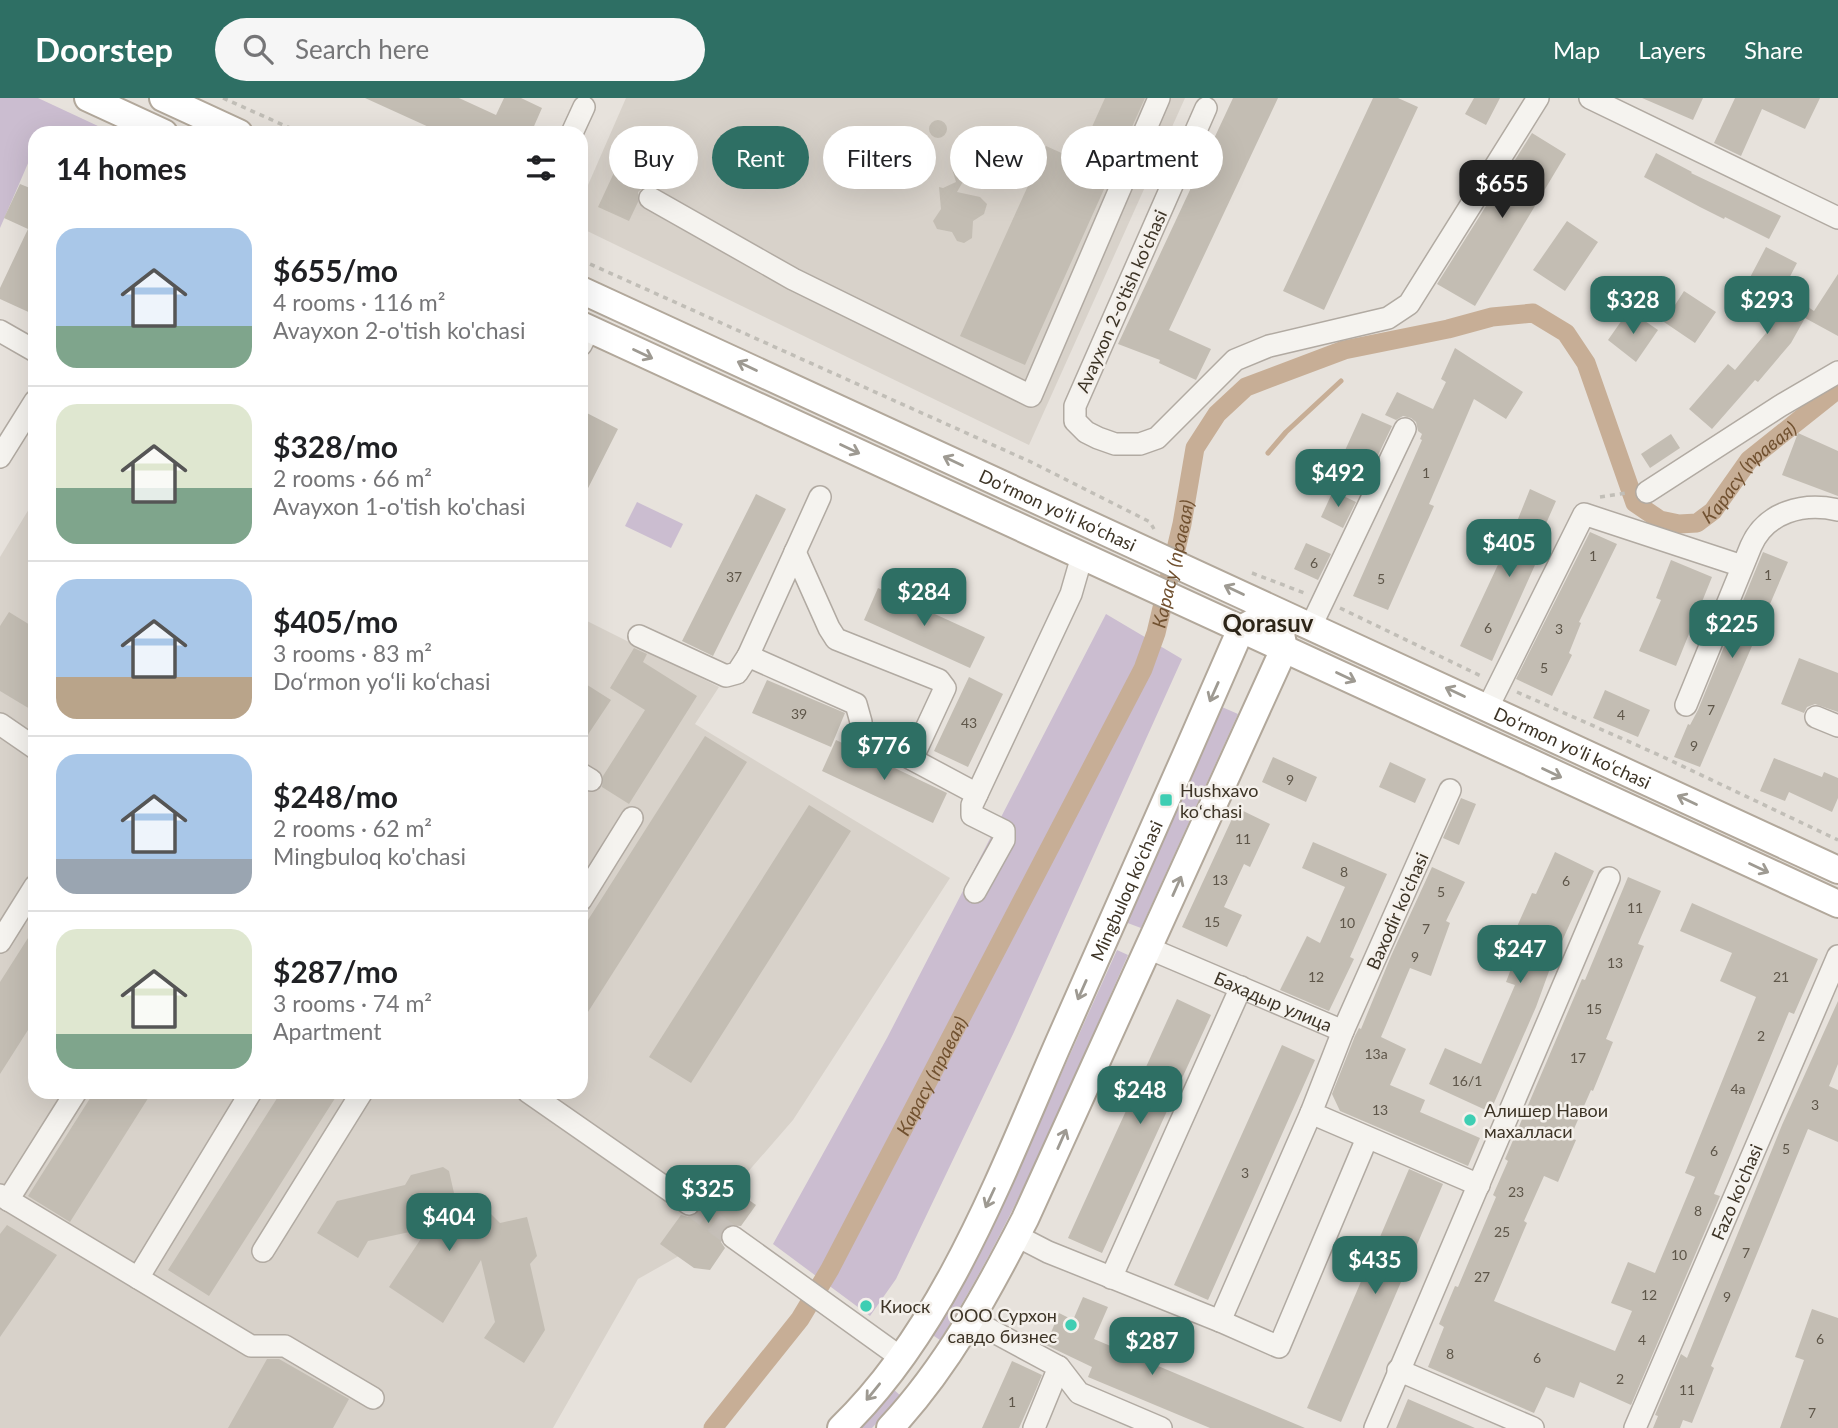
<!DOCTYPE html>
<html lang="en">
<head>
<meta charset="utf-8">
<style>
  :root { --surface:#fff; --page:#f6f6f6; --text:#202124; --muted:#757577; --line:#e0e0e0; --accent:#2e6f64 }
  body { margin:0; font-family:Lato,sans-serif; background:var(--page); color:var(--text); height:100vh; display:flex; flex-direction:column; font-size:26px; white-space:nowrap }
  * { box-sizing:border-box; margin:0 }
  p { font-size:23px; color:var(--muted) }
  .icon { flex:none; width:38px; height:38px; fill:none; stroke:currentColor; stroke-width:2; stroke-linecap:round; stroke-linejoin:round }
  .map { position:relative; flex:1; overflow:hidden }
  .drawer { position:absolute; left:28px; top:28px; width:560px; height:973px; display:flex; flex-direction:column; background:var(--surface); border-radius:21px; box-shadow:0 7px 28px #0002 }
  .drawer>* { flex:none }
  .guide { position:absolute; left:609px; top:28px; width:665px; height:63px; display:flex; gap:14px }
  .price { position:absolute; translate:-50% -60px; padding:0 16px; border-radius:14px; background:var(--accent); color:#fff; font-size:23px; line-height:46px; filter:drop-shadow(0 2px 4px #0008) }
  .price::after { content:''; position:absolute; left:50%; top:42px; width:21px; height:16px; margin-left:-10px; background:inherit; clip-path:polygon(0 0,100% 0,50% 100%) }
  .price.selected { background:#222; color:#fff }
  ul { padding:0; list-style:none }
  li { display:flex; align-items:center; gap:21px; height:175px; padding:0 28px }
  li+li { border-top:2px solid var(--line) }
  li span { display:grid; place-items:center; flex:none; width:196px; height:140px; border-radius:21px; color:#555 }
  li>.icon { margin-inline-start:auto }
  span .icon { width:84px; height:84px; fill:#fffc; stroke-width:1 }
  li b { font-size:30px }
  h2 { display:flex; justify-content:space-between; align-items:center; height:84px; padding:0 28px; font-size:30px }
  .pill { padding:0 24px; border-radius:32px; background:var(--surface); box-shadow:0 7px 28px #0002; font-size:24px; line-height:63px }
  .pill.selected { background:var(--accent); color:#fff }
  header { display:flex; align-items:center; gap:42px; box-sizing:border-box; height:98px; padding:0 35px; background:var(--accent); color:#fff }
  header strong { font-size:33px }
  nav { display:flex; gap:38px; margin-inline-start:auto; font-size:24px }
  .search { width:490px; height:63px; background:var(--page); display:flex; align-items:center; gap:18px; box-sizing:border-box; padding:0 24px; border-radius:38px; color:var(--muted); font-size:26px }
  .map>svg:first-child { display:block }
  .built { fill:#d8d2ca }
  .green { fill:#cbbdd0 }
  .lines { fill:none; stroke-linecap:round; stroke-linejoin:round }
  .stream { stroke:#c7ae96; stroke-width:5 }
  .canal { stroke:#c7ae96; stroke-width:19 }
  .building { fill:#c3bdb3 }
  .minor-tunnel { stroke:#c5bfb8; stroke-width:21; stroke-dasharray:21 10; stroke-linecap:butt }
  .minor-casing { stroke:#b1aaa2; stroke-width:24 }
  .major-casing { stroke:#b2a89b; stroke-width:30 }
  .path { stroke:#c1beb7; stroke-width:3.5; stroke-dasharray:5 5; stroke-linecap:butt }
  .minor { stroke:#f5f3ef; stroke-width:21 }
  .major { stroke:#fff; stroke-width:26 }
  .oneway { stroke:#9e9a92 }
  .poi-dot { fill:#3eceb3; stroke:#f4f0eb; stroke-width:2.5 }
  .labels { text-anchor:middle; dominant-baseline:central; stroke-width:5; stroke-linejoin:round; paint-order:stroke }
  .number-label { font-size:14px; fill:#5e5649 }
  .street-label { font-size:18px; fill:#3d3426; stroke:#f4f0eb }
  .poi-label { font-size:18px; fill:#3d3426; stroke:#f4f0eb; text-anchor:start }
  .water-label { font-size:19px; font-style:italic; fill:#715130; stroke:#f4f0eb }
  .district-label { font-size:24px; font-weight:bold; fill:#2d2518; stroke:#f4f0eb }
</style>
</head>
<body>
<header>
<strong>Doorstep</strong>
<div class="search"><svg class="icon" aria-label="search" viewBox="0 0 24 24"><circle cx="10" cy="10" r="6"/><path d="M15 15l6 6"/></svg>Search here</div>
<nav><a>Map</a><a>Layers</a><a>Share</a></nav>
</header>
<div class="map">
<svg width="1838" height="1330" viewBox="0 0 1838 1330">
  <rect width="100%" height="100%" fill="#e7e2dc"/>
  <path class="built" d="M626,0H1185L1029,347L581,130V103Z
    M35,401V994H581V520L719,589L695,626L950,780L793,1022L733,1091L719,1127L677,1159L638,1181L553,1330H0V459Z"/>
  <path class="green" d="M0,0H38L113,35H35V56H32L0,130Z
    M637,404L683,426L671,450L625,428Z
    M1106,516L1182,561L1014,934L896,1181L870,1218L773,1146L887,940Z
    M1222,609L1238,616L1141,830L1125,824Z
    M1117,852L1128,857C1070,988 1016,1121 940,1242L931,1236L994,1125Z
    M893,1291L901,1298L872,1330H858Z"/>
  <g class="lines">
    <path class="stream" d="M1268,355L1286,334L1341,283"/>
    <path class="canal" id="s1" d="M713,1330L800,1221L830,1171L1143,571L1156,535L1182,426L1195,350L1217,316L1246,289L1344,252L1448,231L1492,219L1533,215L1566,235L1586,265L1635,405L1660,422L1679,426L1697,425L1713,413L1749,362L1838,291"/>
  </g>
  <path class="building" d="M365,0H459L496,17L504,0H521L542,10L531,35H442Z
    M1105,0H1145L1025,267L960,238L1046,48L1077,62Z
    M1233,0H1278L1169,232L1211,251L1196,282L1159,265L1160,262L1118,246Z
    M1373,0H1398L1418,9L1324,212L1283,193Z
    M1474,0H1500L1486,27L1465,16Z
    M1642,0H1703L1693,22Z
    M1735,0H1820L1805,31L1762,11L1741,58L1714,45Z
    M929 31a9 9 0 1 1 18 0a9 9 0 1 1-18 0Z
    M1532,35L1566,56L1475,208L1437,186Z
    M625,51L656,65L645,88L638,94V104L629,123L598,109Z
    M1656,55L1692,74L1691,75L1781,118L1769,141L1725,119L1724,121L1700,109L1644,79Z
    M957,64L966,65L969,73L957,94L980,99L987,106L984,116L973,123L972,140L964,145L957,143L952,134L937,131L933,123L941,111L939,89L943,90L956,84L952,71Z
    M20,86L35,92V217L0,201V190L28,131L4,120Z
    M1567,123L1598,144L1565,193L1533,172Z
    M1766,149L1797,165L1783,192L1814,213L1838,176V238L1805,220L1791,245L1758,284L1755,282L1712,331L1689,311L1728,266L1735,272L1787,210L1745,189Z
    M1684,193L1716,214L1695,245L1664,224Z
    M1629,212L1658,232L1636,264L1608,242Z
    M1455,250L1523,294L1506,321L1474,301L1429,406L1434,408L1388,512L1353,498L1422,342L1420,341L1422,336L1418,333L1416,324L1411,320L1403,318L1396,322L1385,317L1397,294L1433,311L1446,284L1441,281Z
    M581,312L618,331L581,404Z
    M1362,315L1392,328L1371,372L1342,359Z
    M1798,335L1838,353V398L1782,377Z
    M1671,336L1680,350L1650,370L1641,356Z
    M1530,391L1556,403L1533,455L1539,458L1492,563L1460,548L1510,441Z
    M1333,393L1356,404L1343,430L1321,419Z
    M756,396L786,411L713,558L682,543Z
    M1590,434L1617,446L1579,524L1581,525L1569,555L1572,557L1552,598L1516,581Z
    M1306,445L1331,456L1318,482L1294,471Z
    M1763,454L1788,464L1700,669L1674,659L1688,626L1690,627L1698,612Z
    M1671,462L1712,479L1676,568L1639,553L1661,502L1656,500Z
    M878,490L985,539L970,570L864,522Z
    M9,514L35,530V614L0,593V528Z
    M634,550L647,556L643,564L697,598L629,706L602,689L603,678L645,612L610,590Z
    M1799,560L1838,575V614L1815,606L1807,609L1804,615L1781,606Z
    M969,579L1003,596L968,669L934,653Z
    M767,582L845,615L831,649L752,615Z
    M581,583L611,602L581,647Z
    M1605,592L1650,612L1638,639L1593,620Z
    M705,638L747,664L581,925V833Z
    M836,642L947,695L933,725L822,673Z
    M1273,659L1317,679L1306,704L1262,684Z
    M1774,660L1822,679L1824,674L1838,680V700L1832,714L1789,694L1785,703L1760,693Z
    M1390,664L1426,681L1415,705L1379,689Z
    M1461,700L1476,706L1459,747L1443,740Z
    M809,707L851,733L691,985L649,959Z
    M1237,710L1270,726L1250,769L1244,766L1224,809L1242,817L1227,849L1182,829Z
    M1313,744L1387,776L1350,859L1354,861L1329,913L1280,892L1307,838L1320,845L1345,789L1302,770Z
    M1555,754L1594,773L1552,865L1536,909L1490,1014L1429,986L1445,950L1481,966L1515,887L1506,884L1524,837L1515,833L1532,795L1536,796Z
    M1432,769L1465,784L1446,823L1450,825L1431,878L1410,870L1381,939L1406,951L1390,987L1425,1002L1420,1014L1480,1040L1468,1068L1340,1013L1332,996L1355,938L1359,930L1361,931L1391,858Z
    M1628,779L1661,793L1638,846L1644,848L1606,941L1613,944L1593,993L1591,992L1570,1040L1576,1042L1558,1084L1544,1078L1524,1123L1527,1125L1494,1203L1615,1253L1632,1213L1611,1205L1628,1164L1655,1175L1695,1079L1685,1075L1756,899L1720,883L1732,855L1680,833L1692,805L1818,861L1794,916L1789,914L1714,1096L1720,1098L1712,1117L1631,1307L1580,1284L1574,1300L1546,1289L1534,1315L1428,1269L1444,1229L1439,1226L1455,1188L1458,1189L1496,1099L1493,1097L1508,1063L1505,1061L1582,881L1585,882Z
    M35,829V921L0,976V884Z
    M1177,901L1211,917L1102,1155L1068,1140Z
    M1838,903V966L1829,988L1838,992V1044L1808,1031L1711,1268L1714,1270L1692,1325L1683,1322L1680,1330H1653L1658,1318L1655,1317L1681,1256L1687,1260L1782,1027Z
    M1282,947L1315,962L1208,1202L1174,1187Z
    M94,994H152L70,1124L28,1098Z
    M281,994H339L209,1198L168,1172Z
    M443,1069L449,1073L454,1095L481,1106L500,1125L527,1119L537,1158L530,1166L545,1232L524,1265L484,1240L495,1224L481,1162L443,1225L389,1189L428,1130L368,1143L358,1160L317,1135L337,1103L405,1087L411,1077Z
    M1409,1071L1443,1086L1341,1324L1307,1310Z
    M709,1078L733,1091L756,1107L741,1128L728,1127L722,1132L721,1144L725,1150L710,1172L694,1170L660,1146L681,1117L689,1119L699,1114L702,1106L696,1095Z
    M7,1127L57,1157L0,1239V1136Z
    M1083,1199L1108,1209L1094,1241L1305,1330H1210L1088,1279L1092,1269L1046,1247L1059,1215L1073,1222Z
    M1812,1211L1838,1220V1330H1780L1804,1262L1795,1259Z
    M267,1261H279L349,1301L333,1330H228Z
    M1012,1263L1042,1277L1032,1301L1019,1330H982Z
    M1408,1301L1475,1330H1396Z"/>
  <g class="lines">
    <path class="minor-tunnel" d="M689,1106L733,1139"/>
    <defs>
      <g id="minor">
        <path d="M1590,0L1838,120"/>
        <path d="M1206,10L1075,308V323L1086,334L1098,340L1115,346H1140L1157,340L1235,262L1269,248L1388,220L1409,206L1538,0"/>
        <path d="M572,35L584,9"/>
        <path d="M650,100L793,181L1031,298L1159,0"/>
        <path d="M0,233L35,253"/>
        <path d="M581,247L589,231"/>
        <path d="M0,359L35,303"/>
        <path d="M1647,394L1780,308L1838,274"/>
        <path d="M820,399L748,558L856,606L861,624V634L977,696"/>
        <path d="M795,454L829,530L836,541L939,582L945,590L912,661"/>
        <path d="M1311,528L1405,331"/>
        <path d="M639,538L726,578L737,575L748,558"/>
        <path d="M1686,607L1751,448C1766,414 1803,404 1838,412"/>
        <path d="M1488,609L1584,416L1742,468"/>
        <path d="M1816,619L1838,628"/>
        <path d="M0,626L35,650"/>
        <path d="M581,676L591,682"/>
        <path d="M1450,692L1343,933L1311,1015L1479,1087"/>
        <path d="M975,794L1004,742V733L972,717V707L1071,496L1082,458"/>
        <path d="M581,802L632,720"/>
        <path d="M0,844L35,788"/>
        <path id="s2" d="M1148,850L1343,933"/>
        <path d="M528,994L689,1106"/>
        <path d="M0,1097L251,1248H285L373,1300"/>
        <path d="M8,1102L76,994"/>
        <path d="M1017,1138L1048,1154L1220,1223L1311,1015"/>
        <path d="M733,1139L900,1259"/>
        <path d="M263,1153L362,994"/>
        <path d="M138,1180L251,994"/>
        <path d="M1111,1180L1241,889"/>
        <path d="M970,1221L1059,1269L1034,1330"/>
        <path d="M1220,1223L1279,1249L1365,1045"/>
        <path d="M1059,1269L1079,1295L1161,1330"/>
        <path d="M1398,1272L1533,1330"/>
        <path d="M1375,1330L1609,780"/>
        <path id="s3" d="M1635,1330L1838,858"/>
      </g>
      <g id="major">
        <path d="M88,0L164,35"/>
        <path d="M163,0L239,35"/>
        <path id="s4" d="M581,192L1838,772"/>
        <path d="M581,227L1838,806"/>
        <path id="s5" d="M841,1330C945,1230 1002,1074 1059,944C1120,807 1181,669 1241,531L1257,522"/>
        <path d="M890,1330C947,1269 987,1195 1025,1121L1284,551L1281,536"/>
      </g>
    </defs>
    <use href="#minor" class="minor-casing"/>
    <use href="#major" class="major-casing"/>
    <path class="path" d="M223,0L301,35
      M581,162L1031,364L1150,424L1154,431
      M1600,399L1627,395
      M1252,475L1307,496
      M1340,510L1481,578
      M1517,594L1659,657L1838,742"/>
    <use href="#minor" class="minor"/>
    <use href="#major" class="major"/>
  </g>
  <defs><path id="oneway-shaft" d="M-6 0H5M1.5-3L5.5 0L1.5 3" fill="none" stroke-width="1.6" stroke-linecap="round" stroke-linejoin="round" transform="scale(1.75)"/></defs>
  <g class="oneway">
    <use href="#oneway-shaft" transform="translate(643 256) rotate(25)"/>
    <use href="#oneway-shaft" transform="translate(747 268) rotate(-155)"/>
    <use href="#oneway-shaft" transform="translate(850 351) rotate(25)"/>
    <use href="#oneway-shaft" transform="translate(953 363) rotate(-155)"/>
    <use href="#oneway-shaft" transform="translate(1234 492) rotate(-155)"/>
    <use href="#oneway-shaft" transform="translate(1346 579) rotate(25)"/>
    <use href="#oneway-shaft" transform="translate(1214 594) rotate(114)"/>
    <use href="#oneway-shaft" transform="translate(1455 594) rotate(-155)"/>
    <use href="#oneway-shaft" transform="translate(1552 675) rotate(25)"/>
    <use href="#oneway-shaft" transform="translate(1687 702) rotate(-155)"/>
    <use href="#oneway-shaft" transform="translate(1759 770) rotate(25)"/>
    <use href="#oneway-shaft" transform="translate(1177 788) rotate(-66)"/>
    <use href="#oneway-shaft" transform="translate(1082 892) rotate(114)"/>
    <use href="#oneway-shaft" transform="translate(1062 1041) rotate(-66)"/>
    <use href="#oneway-shaft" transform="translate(990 1100) rotate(115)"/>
    <use href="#oneway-shaft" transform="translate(873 1294) rotate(129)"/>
  </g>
  <g class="poi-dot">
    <rect x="1159" y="695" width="14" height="14" rx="3.5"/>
    <circle cx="1470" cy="1022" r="7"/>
    <circle cx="866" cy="1208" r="7"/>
    <circle cx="1071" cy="1227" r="7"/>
  </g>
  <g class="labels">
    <g class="number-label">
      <text x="1426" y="374">1</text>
      <text x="1593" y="457">1</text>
      <text x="1314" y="464">6</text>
      <text x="1768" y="476">1</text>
      <text x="734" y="478">37</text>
      <text x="1381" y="480">5</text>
      <text x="1488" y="529">6</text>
      <text x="1559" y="530">3</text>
      <text x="1544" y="569">5</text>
      <text x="1711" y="611">7</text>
      <text x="799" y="615">39</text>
      <text x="1621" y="616">4</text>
      <text x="969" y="624">43</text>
      <text x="1694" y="647">9</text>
      <text x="1290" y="681">9</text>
      <text x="1243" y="740">11</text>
      <text x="1344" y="773">8</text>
      <text x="1220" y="781">13</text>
      <text x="1566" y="782">6</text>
      <text x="1441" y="793">5</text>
      <text x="1635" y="809">11</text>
      <text x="1212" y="823">15</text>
      <text x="1347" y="824">10</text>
      <text x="1426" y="830">7</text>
      <text x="1415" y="858">9</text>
      <text x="1615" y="864">13</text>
      <text x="1316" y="878">12</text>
      <text x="1781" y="878">21</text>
      <text x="1594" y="910">15</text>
      <text x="1761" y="937">2</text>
      <text x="1376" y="955">13а</text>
      <text x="1578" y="959">17</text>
      <text x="1467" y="982">16/1</text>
      <text x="1738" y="990">4a</text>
      <text x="1815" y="1006">3</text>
      <text x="1380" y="1011">13</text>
      <text x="1786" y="1050">5</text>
      <text x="1714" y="1052">6</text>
      <text x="1245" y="1074">3</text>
      <text x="1516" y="1093">23</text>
      <text x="1698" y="1112">8</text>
      <text x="1502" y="1133">25</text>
      <text x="1746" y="1154">7</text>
      <text x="1679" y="1156">10</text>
      <text x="1482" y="1178">27</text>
      <text x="1649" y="1196">12</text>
      <text x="1727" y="1198">9</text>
      <text x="1820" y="1240">6</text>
      <text x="1642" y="1241">4</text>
      <text x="1450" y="1255">8</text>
      <text x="1537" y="1259">6</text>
      <text x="1620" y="1280">2</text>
      <text x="1687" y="1291">11</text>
      <text x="1012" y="1303">1</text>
      <text x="1812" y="1314">7</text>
    </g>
    <g class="street-label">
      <text transform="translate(1121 203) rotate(-66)">Avayxon 2-o'tish ko'chasi</text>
      <text stroke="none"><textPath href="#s4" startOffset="525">Do‘rmon yo‘li ko‘chasi</textPath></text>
      <text stroke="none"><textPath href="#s4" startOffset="1092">Do‘rmon yo‘li ko‘chasi</textPath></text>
      <text stroke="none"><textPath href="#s5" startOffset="612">Mingbuloq ko'chasi</textPath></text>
      <text transform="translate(1397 813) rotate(-66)">Baxodir ko'chasi</text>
      <text stroke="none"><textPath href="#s2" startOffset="136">Бахадыр улица</textPath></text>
      <text stroke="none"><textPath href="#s3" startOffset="257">Fazo ko'chasi</textPath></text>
    </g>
    <g class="poi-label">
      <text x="1180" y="692">Hushxavo<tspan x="1180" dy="21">koʻchasi</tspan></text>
      <text x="1484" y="1012">Алишер Навои<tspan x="1484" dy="21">махалласи</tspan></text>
      <text x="880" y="1208">Киоск</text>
      <text x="1057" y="1217" text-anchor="end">ООО Сурхон<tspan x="1057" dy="21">савдо бизнес</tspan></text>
    </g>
    <g class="water-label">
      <text stroke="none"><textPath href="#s1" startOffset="1844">Карасу (правая)</textPath></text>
      <text stroke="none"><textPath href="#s1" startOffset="984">Карасу (правая)</textPath></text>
      <text stroke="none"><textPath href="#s1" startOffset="416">Карасу (правая)</textPath></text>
    </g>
    <g class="district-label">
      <text x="1268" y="524">Qorasuv</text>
    </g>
  </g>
</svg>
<b class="price selected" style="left:1502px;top:122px">$655</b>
<b class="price" style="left:1633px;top:238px">$328</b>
<b class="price" style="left:1767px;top:238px">$293</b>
<b class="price" style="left:1338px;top:411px">$492</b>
<b class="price" style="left:1509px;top:481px">$405</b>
<b class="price" style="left:924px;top:530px">$284</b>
<b class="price" style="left:1732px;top:562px">$225</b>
<b class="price" style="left:884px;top:684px">$776</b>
<b class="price" style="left:1520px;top:887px">$247</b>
<b class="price" style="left:1140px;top:1028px">$248</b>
<b class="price" style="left:708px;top:1127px">$325</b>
<b class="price" style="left:449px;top:1155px">$404</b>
<b class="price" style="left:1375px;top:1198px">$435</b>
<b class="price" style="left:1152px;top:1279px">$287</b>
<div class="guide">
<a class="pill">Buy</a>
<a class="pill selected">Rent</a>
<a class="pill">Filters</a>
<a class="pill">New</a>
<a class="pill">Apartment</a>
</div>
<section class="drawer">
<h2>14 homes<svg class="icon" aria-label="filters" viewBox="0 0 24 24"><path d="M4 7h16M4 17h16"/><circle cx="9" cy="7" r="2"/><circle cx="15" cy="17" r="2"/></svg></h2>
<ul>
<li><span style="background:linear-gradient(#a9c7e8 70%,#7fa58c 0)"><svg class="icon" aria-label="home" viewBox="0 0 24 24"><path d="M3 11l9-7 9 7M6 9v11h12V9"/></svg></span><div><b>$655/mo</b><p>4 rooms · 116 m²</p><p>Avayxon 2-o'tish ko'chasi</p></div></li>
<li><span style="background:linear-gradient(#dfe7d0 60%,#7fa58c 0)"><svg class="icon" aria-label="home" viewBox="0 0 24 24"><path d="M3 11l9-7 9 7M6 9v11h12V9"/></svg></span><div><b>$328/mo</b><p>2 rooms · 66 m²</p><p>Avayxon 1-o'tish ko'chasi</p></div></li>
<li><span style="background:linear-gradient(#a9c7e8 70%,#b9a48a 0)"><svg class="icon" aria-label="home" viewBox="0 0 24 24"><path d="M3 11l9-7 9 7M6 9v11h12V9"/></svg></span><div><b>$405/mo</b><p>3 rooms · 83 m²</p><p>Do‘rmon yo‘li ko‘chasi</p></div></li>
<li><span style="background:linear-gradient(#a9c7e8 75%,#9aa5b1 0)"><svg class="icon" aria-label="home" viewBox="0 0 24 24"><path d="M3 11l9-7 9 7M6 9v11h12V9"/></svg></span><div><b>$248/mo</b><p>2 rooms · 62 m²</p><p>Mingbuloq ko'chasi</p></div></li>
<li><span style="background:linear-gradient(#dfe7d0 75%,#7fa58c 0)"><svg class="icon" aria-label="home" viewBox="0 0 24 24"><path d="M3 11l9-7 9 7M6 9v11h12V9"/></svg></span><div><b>$287/mo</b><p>3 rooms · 74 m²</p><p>Apartment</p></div></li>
</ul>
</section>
</div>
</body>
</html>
